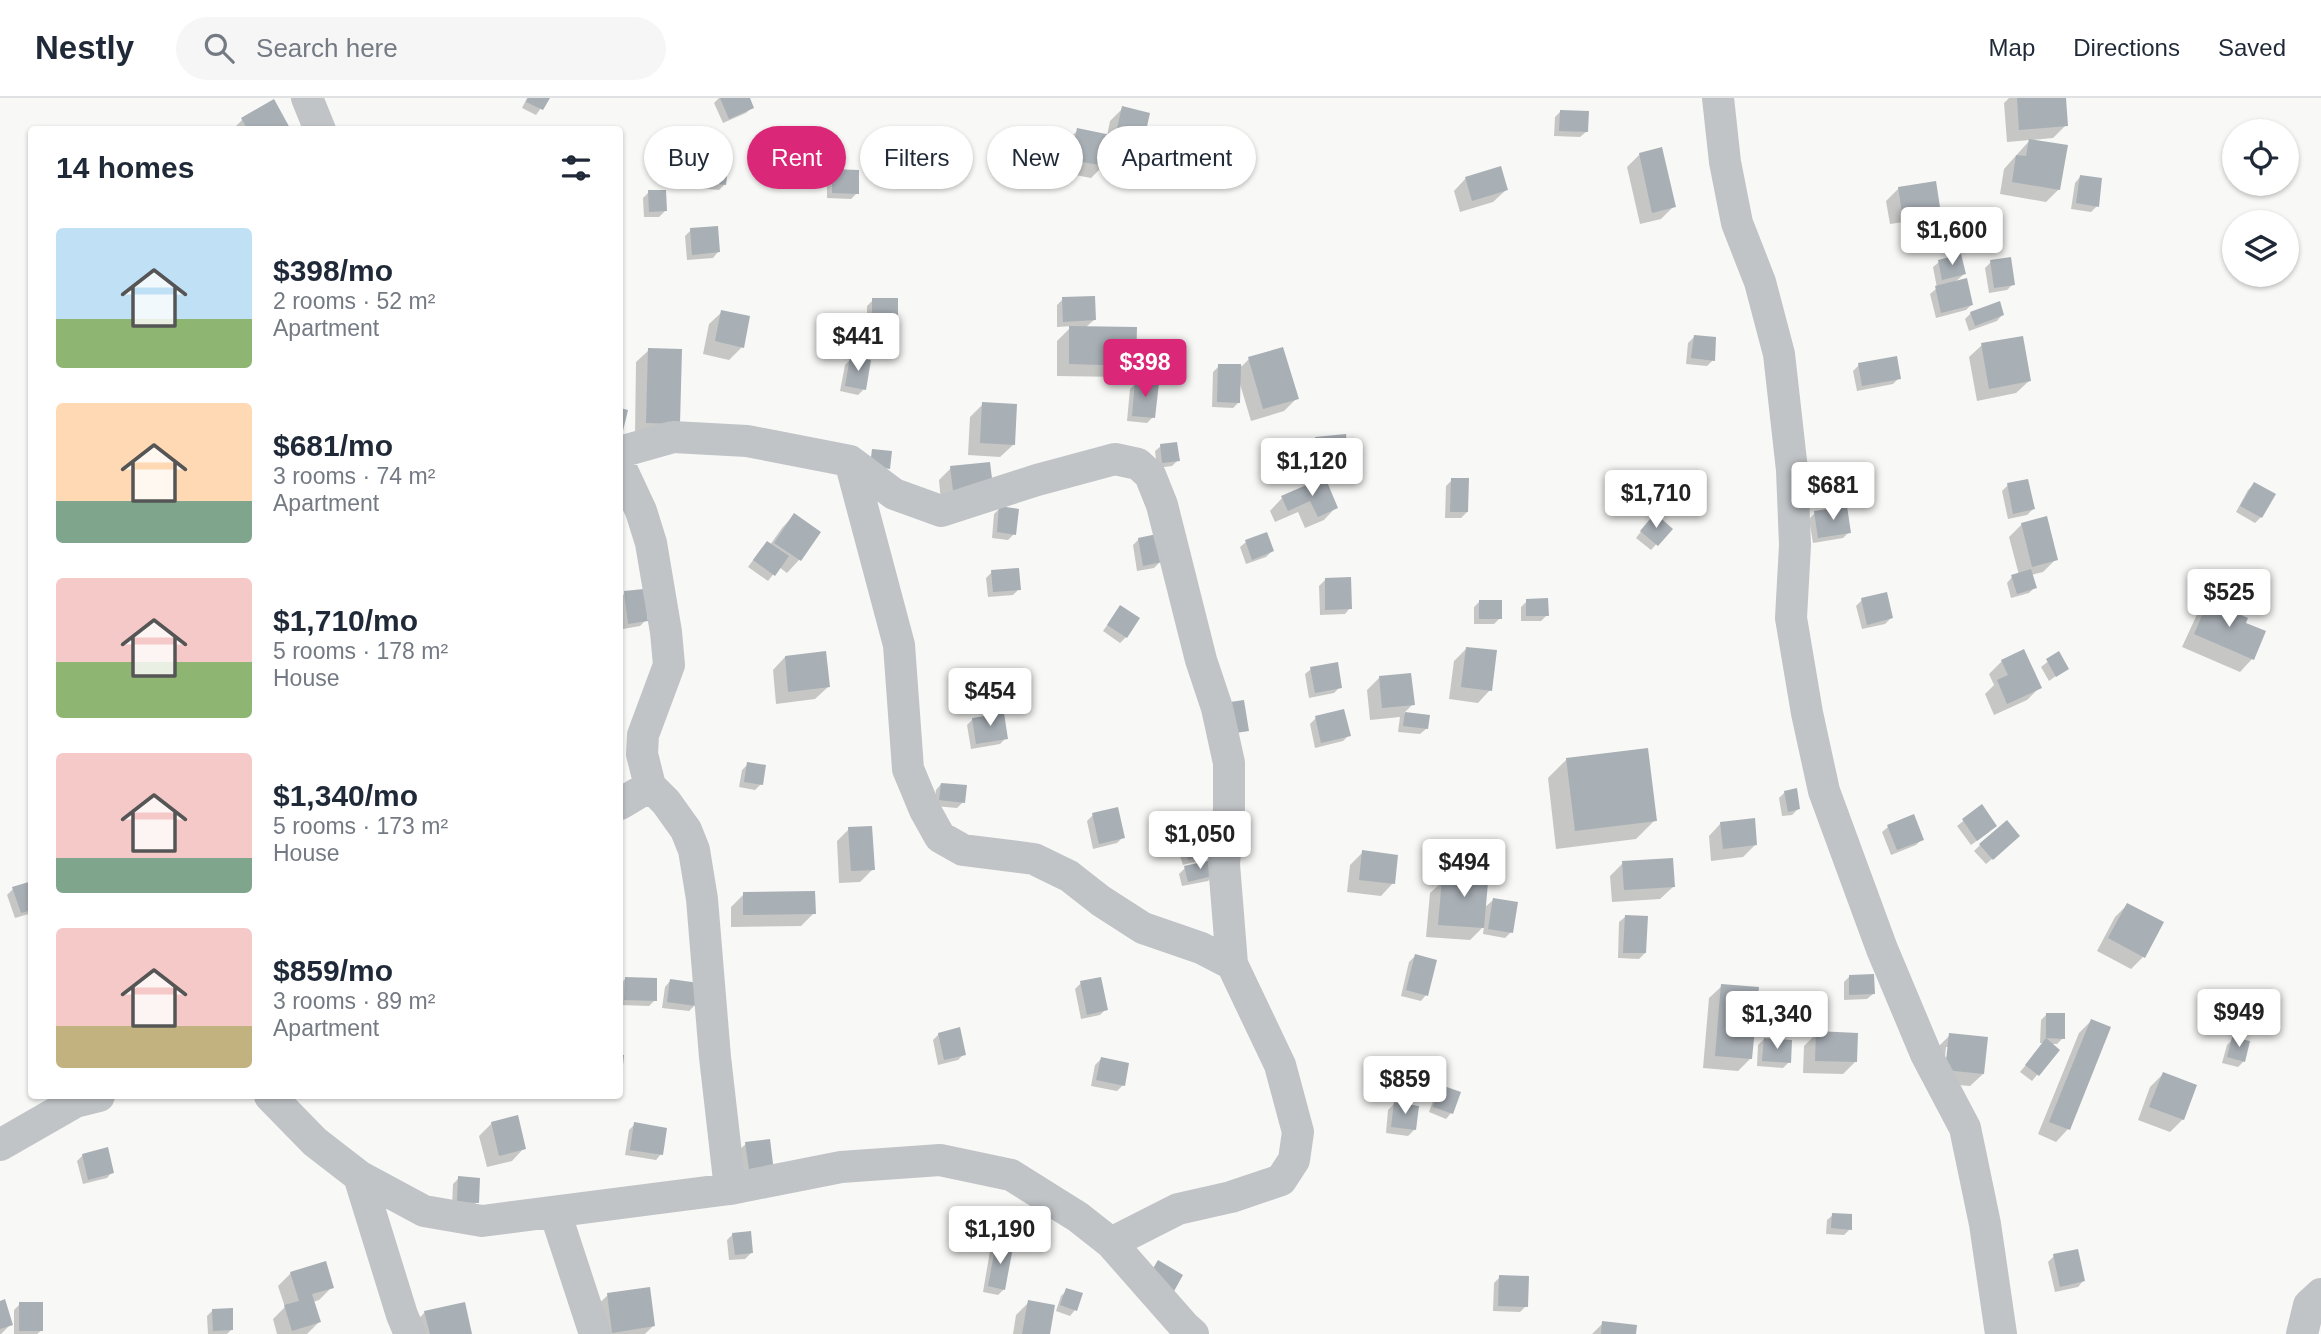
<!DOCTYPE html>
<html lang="en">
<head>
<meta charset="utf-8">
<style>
  :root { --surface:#fff; --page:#f6f6f7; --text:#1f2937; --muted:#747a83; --line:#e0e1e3; --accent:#db2777 }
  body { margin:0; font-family:Arial,sans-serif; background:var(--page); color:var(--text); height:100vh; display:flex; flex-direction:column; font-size:26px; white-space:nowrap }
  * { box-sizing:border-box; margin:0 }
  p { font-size:23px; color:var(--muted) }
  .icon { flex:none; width:38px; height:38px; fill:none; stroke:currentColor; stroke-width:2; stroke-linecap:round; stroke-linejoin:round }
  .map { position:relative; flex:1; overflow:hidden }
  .drawer { position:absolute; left:28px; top:28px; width:595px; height:973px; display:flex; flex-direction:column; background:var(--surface); border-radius:7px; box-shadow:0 2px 5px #0004 }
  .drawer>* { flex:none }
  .banner { position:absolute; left:644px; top:28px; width:665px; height:63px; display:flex; gap:14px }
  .tools { position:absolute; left:2222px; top:21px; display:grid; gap:14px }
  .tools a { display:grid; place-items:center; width:77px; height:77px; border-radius:50%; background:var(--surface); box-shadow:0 2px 5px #0004; font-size:35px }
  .price { position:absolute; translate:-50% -60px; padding:0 16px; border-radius:7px; background:#fff; color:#222; font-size:23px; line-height:46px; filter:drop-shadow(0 2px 4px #0008) }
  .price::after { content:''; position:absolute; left:50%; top:42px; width:21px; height:16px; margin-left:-10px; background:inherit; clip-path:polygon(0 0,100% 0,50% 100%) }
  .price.selected { background:var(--accent); color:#fff }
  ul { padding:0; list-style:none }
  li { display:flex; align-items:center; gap:21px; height:175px; padding:0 28px }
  li span { display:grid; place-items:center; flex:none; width:196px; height:140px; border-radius:7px; color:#555 }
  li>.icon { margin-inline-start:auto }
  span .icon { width:84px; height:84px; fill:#fffc; stroke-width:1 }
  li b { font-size:30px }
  h2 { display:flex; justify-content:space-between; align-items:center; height:84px; padding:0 28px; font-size:30px }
  .pill { padding:0 24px; border-radius:32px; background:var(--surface); box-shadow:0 2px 5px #0004; font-size:24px; line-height:63px }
  .pill.selected { background:var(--accent); color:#fff }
  header { display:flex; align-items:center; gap:42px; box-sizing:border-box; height:98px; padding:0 35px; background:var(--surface); border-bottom:2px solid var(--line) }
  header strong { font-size:33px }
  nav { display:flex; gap:38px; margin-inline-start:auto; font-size:24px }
  .search { width:490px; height:63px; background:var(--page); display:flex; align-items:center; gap:18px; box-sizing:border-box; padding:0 24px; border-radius:38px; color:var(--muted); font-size:26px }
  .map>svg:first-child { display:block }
  .shadow { fill:#0003; fill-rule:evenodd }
  .building { fill:#a8afb5 }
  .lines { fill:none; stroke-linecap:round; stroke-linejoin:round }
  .minor { stroke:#c0c4c7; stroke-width:32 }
</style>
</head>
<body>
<header>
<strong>Nestly</strong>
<div class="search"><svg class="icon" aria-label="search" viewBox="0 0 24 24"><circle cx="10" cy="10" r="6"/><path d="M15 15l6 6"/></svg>Search here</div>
<nav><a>Map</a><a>Directions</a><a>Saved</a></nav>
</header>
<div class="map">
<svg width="2321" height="1236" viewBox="0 0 2321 1236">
  <rect width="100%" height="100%" fill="#f8f8f6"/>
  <path class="shadow" d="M527,0H548L536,17L522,10Z
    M719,0H748L752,9L746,15L723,25L714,5Z
    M2009,0H2064L2066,27L2053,40L2031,42L2059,91L2046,104L2000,96L2004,71L2030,42L2007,44L2004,5Z
    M1123,10L1140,50L1127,62L1106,58L1104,67L1091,80L1060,74L1065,45L1078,32L1107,38L1110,23Z
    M1561,13L1586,34L1580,39L1554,38L1555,19Z
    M243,21L289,32H232Z
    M1640,56L1674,108L1661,121L1640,126L1627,69Z
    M705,61L725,86L719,92L697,90L699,67Z
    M833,73L857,95L851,101L827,100V79Z
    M2080,79L2097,108L2091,114L2071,111L2075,85Z
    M1466,80L1506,92L1493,104L1460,114L1454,93Z
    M1899,90L1938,109L1925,121L1890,126L1886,103Z
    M649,94L665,113L659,119H644L643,100Z
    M691,132L718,154L713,160L687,162L685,138Z
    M1939,164L1964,176L1954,185L1972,206L1966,212L1936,220L1930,196L1937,190L1933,169Z
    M1991,164L2013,186L2007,192L1989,195L1985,170Z
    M1063,201L1094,222L1085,230L1135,253L1142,246L1157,275L1151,281L1133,278L1134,267L1122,279L1057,278V243L1072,228L1057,229V207Z
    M873,202L896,229L890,235H877L875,250L869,256L844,253L846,240L852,234L867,236V208Z
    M722,214L742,249L729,262L703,256L709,226Z
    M1971,215L2002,217L1997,223L1969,233L1965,221Z
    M1694,239L1713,262L1707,268L1686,266L1688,245Z
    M1982,247L2029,283L2016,295L1977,303L1969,259Z
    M649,252L678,325L635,337L636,264Z
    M851,261L864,291L858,297L840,293L845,267Z
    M1249,261L1297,300L1284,313L1251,323L1240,286L1239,304L1233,310L1212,309L1213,274L1219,268H1242Z
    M1859,267L1899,280L1893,286L1857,293L1853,273Z
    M1136,285L1153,319L1147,325L1127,323L1130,291Z
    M983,306L1013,347L1000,359L968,357L970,319Z
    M1316,341L1347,368L1334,380L1324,381L1336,409L1324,422L1305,430L1298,414L1275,424L1270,413L1282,400L1323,381L1306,383L1304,354Z
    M1161,348L1178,362L1172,368L1157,370L1155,353Z
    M989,366L941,404L939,382L951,370Z
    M1452,382L1467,414L1461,420H1445L1446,388Z
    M2254,386L2261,419L2255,425L2236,414L2248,392Z
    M2008,387L2033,411L2027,417L2008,421L2002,393Z
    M1000,410L1014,436L1008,442L992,440L994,416Z
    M1815,415L1849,434L1843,440L1813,445L1809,421Z
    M794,417L818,434L799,462L787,475L779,469L768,483L748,469L761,451L767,445L770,447L782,430Z
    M1649,423L1670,431L1651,452L1636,440Z
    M2022,426L2056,461L2043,474L2031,477L2035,489L2029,495L2011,500L2007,485L2012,479L2019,477L2009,439Z
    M1139,441L1160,464L1154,470L1137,473L1133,447Z
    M1246,444L1272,453L1266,459L1246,466L1240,449Z
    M992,474L1019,491L1013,497L988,499L986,480Z
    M1325,482L1350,510L1345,516L1320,517L1319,488Z
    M625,495L646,522L640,528L623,531L620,500Z
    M2211,499L2244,526L2264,534L2252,561L2240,574L2182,549L2199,512Z
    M1862,502L1891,520L1885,526L1862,531L1856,508Z
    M1480,503L1500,520L1494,526H1474V509Z
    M1527,503L1547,517L1541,523H1521V509Z
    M1120,509L1126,539L1120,545L1103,533Z
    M1467,550L1490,592L1478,605L1449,601L1454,563Z
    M2023,553L2040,589L2027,602L1994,617L1985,596L1994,587L1989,576L2002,563Z
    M2059,555L2067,570L2049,583L2041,569Z
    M785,559L828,589L815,601L776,606L773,572Z
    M1311,571L1340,589L1334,595L1309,600L1305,576Z
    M1380,579L1413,606L1404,615L1428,618L1426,631L1420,636L1398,634L1400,619L1370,622L1367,592Z
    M1316,620L1349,637L1343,643L1315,650L1310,626Z
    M973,621L1006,640L1000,646L971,651L967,627Z
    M1567,661L1655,722L1636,741L1556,751L1548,680Z
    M748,666L761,686L755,692L739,689L742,672Z
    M941,686L963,704L957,710L934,708L936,692Z
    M1785,694L1798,711L1792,717L1782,718L1779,700Z
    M1981,709L1989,734L1971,747L1957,728Z
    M1093,717L1123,739L1117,745L1093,751L1087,723Z
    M1721,725L1755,747L1743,759L1711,763L1709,738Z
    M1888,729L1922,741L1916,747L1891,757L1882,734Z
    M849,731L873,771L860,784L839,785L837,743Z
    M1182,740L1211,755L1205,761L1183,767L1176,746Z
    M2012,744L1986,766L1974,753L1980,747Z
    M1363,754L1393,785L1381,798L1347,794L1350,767Z
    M1623,765L1673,789L1660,801L1612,804L1610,778Z
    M1185,770L1214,777L1208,783L1182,788L1179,776Z
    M1455,772L1484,810L1493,802L1511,834L1505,840L1483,836L1484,828L1470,842L1426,839L1430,795Z
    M32,785V815L15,820L7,797L13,791Z
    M744,796L814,815L801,828L731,829V809Z
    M2127,807L2143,859L2131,871L2097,853L2115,819Z
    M1625,819L1645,855L1639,861L1618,860L1619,824Z
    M1415,858L1426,897L1421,903L1401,898L1409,864Z
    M1850,878L1873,896L1867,901L1844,902V884Z
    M625,881L655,902L649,908L620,907V887Z
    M670,883L694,908L689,913L662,910L665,889Z
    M1081,885L1106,911L1100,917L1081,921L1075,891Z
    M1722,888L1751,960L1738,973L1703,970L1709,900Z
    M2047,916L2063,940L2057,946H2050L2057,952L2032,983L2020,974L2044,945H2040L2041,922Z
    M2091,923L2068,1031L2056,1044L2038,1036L2079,935Z
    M1817,935L1855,964L1843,976L1803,975L1804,948Z
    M939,936L964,956L958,962L938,967L933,942Z
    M1950,937L1983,976L1970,988L1933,985L1937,950ZM1946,949H1949L1943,981Z
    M1764,941L1789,964L1783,970L1757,968L1758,947Z
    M2233,941L2244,963L2238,969L2222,965L2227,947Z
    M1101,961L1123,987L1117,993L1091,988L1095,967Z
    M2163,976L2183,1021L2170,1034L2138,1022L2150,989Z
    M1442,989L1451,1015L1446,1021L1429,1014L1436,995Z
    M1394,1006L1414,1032L1408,1038L1386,1035L1388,1012Z
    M492,1025L524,1050L512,1063L487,1069L479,1038Z
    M635,1026L661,1056L656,1062L625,1057L629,1032Z
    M746,1046L772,1074L744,1083L740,1051Z
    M83,1057L112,1074L107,1080L83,1086L77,1063Z
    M459,1080L477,1104L471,1110L452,1109L453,1086Z
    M1833,1117L1850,1131L1844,1137L1826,1136L1827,1122Z
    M733,1136L751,1155L745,1161L729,1162L727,1142Z
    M996,1147L1004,1191L998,1197L983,1194L990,1153Z
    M2054,1158L2083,1183L2078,1189L2055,1194L2048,1164Z
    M291,1175L332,1189L319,1202L313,1204L319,1224L307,1236H277L273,1221L285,1209L278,1188Z
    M1500,1179L1526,1208L1520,1214L1493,1213L1494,1185Z
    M1067,1192L1075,1212L1070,1218L1056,1213L1061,1198Z
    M608,1197L653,1228L645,1236H599L595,1209Z
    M1029,1204L1048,1236H1013L1016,1217Z
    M0,1205L11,1226L1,1236H0Z
    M20,1206L42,1232L37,1236H14V1212Z
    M213,1212L231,1232L227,1236H208L207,1218Z
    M425,1214L470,1236H415L413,1227Z
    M1603,1225L1635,1236H1592Z"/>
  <path class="building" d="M528,0H550L543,12L526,4Z
    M720,0H750L754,10L729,21Z
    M2017,0H2066L2068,28L2019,32Z
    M274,1L291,32H248L241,20Z
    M1122,8L1150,15L1142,51L1114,45Z
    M1560,12L1589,13L1588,34L1559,33Z
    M1077,30L1111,37L1105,68L1071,62Z
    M2029,41L2068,47L2060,92L2012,84L2016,57L2026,58Z
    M1662,49L1676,109L1652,115L1639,55Z
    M705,59L729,61L726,87L702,84Z
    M1501,68L1508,92L1472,103L1465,79Z
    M832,71L859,72V96L832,95Z
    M2080,77L2102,80L2099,109L2076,105Z
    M1936,83L1940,109L1902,115L1898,89Z
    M648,92H666L667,113L649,114Z
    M718,128L720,154L692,157L690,130Z
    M1961,156L1966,176L1942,182L1938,162Z
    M2011,159L2015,187L1994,190L1990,162Z
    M1967,180L1973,207L1941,215L1935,188Z
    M1095,198L1096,222L1063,224L1062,199Z
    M872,200H898V230L872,229Z
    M2000,203L2004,217L1975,228L1970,214Z
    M721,212L750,218L744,250L715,243Z
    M1069,228L1137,229L1136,268L1069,266Z
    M852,232L878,235L877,250L849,247Z
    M1694,237L1716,239L1715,263L1691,260Z
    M2023,238L2031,283L1989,291L1981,245Z
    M1141,244L1162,246L1158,275L1138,273Z
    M1283,249L1299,301L1263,311L1248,259Z
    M648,250L682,251L680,326L646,325Z
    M1897,258L1901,281L1862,288L1858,265Z
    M850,259L871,262L866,292L845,288Z
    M1218,266H1241L1240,305L1217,304Z
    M1135,283L1159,285L1155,320L1132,318Z
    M982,304L1017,306L1015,347L980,345Z
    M620,310L628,312L622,337H620Z
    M1346,336L1349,368L1318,371L1315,339Z
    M1177,344L1180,363L1162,365L1160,346Z
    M872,351L892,353L890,371L870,368Z
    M990,364L993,389L953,393L950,368Z
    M1325,379L1338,410L1318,419L1310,403L1288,413L1281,398Z
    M1451,380H1469L1468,414H1450Z
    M2028,381L2035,411L2013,416L2007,385Z
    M2254,384L2276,396L2262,420L2240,408Z
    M999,408L1019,411L1016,437L997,434Z
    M1847,408L1851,435L1818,440L1814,413Z
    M794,415L821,434L801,463L774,445Z
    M1655,415L1673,431L1658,448L1640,433Z
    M2047,418L2058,462L2032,469L2021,425Z
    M1267,434L1274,453L1252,462L1245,442Z
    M1157,436L1162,464L1143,468L1138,440Z
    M767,443L789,458L775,478L753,462Z
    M1019,470L1021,492L993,494L991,472Z
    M2031,471L2037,490L2017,496L2011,477Z
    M1351,479L1352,511L1325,512V480Z
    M644,491L648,523L628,526L624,493Z
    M1887,494L1893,520L1867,527L1861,500Z
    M2211,497L2232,506L2230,512L2248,520L2246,525L2266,533L2254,562L2194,536Z
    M1548,500L1549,518H1526V501Z
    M1479,502H1502V521H1479Z
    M1120,507L1140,520L1127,540L1107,527Z
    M1466,549L1497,552L1492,593L1461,589Z
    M2024,551L2042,590L2007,606L1997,582L2008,577L2001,562Z
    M826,553L830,589L788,594L785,558Z
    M2059,553L2069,571L2056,579L2046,561Z
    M1338,564L1342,590L1315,595L1310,569Z
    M1411,575L1415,607L1382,610L1379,578Z
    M1244,602L1249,633L1229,636L1223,605Z
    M1344,611L1351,638L1321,645L1315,618Z
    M1405,614L1430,617L1428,631L1403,628Z
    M1004,615L1008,641L976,646L972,620Z
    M1648,650L1657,723L1575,733L1566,660Z
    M747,664L766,667L763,687L744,684Z
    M941,685L967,687L965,705L939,702Z
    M1797,690L1800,711L1788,714L1784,693Z
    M1982,706L1997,728L1977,743L1962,721Z
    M1118,709L1125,740L1099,746L1092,715Z
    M1914,716L1924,742L1897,752L1887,727Z
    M1755,720L1757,747L1723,751L1720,724Z
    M2007,722L2020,738L1993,762L1979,746Z
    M872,728L875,772L851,773L848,729Z
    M1206,731L1213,756L1188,762L1181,738Z
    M1362,752L1398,757L1395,786L1359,782Z
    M1673,760L1675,789L1624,792L1622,763Z
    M1212,762L1216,777L1188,784L1184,768Z
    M1455,770L1489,773L1484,830L1438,827L1442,780L1454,781Z
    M32,783V812L21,815L12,789Z
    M815,793L816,816L743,817V794Z
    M1493,800L1518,804L1513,835L1488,831Z
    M2127,805L2164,824L2145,860L2108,840Z
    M1625,817L1648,818L1646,855H1623Z
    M1415,856L1437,862L1428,898L1406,892Z
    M1874,876L1875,896L1849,897V877Z
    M625,879L657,880V903L624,902Z
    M1101,879L1108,912L1087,917L1080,883Z
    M670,881L699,885L696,908L667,904Z
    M1721,886L1759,889L1752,961L1715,958Z
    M2046,915H2065V941L2046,940Z
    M620,918H623V953H620Z
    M2091,921L2111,929L2070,1032L2049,1024Z
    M960,929L966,957L944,962L938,935Z
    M1816,933L1858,935L1857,964L1815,963Z
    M1949,935L1988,939L1984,976L1945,972Z
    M2232,939L2250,943L2245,964L2227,959Z
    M1764,940L1792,942L1791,965L1762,963Z
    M2046,940L2060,952L2039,978L2025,967Z
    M620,957H624L621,988L620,987Z
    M1101,959L1129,965L1125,988L1096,982Z
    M2163,974L2197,987L2184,1022L2149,1009Z
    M1441,987L1461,994L1453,1016L1433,1009Z
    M1394,1004L1419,1008L1416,1032L1391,1029Z
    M518,1017L526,1051L499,1058L491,1024Z
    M634,1024L667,1030L663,1057L630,1052Z
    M770,1041L774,1074L750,1078L745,1044Z
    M108,1049L114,1075L88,1082L82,1056Z
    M458,1078L480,1080L479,1105L457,1104Z
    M1832,1115L1852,1116V1132L1831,1130Z
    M751,1133L753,1155L735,1157L732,1135Z
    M996,1145L1013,1149L1005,1192L988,1188Z
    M2078,1151L2085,1183L2060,1189L2053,1156Z
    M1158,1162L1183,1177L1173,1195L1148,1179Z
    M326,1163L334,1190L312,1196L321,1224L292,1233L284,1207L299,1203L290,1174Z
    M1499,1177L1529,1178L1528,1209L1498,1208Z
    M650,1189L655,1228L612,1235L607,1195Z
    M1066,1190L1083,1195L1077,1213L1060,1207Z
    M5,1201L13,1227L0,1231V1203Z
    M1028,1202L1055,1207L1050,1236H1022Z
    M19,1204H43V1233H19Z
    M465,1204L472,1236H430L424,1213Z
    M233,1210V1232L213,1233L212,1211Z
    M1602,1223L1637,1227L1636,1236H1601Z"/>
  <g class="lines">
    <path class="minor" d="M307,0L320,32
      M1718,0L1725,64L1737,125L1760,184L1779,256L1792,372L1795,447L1791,520L1807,615L1824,693L1882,851L1926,956L1965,1030L1985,1126L2001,1236
      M620,354L673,339L747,343L850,363L894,396L941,413L1037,382L1115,361L1138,366L1150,377L1162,407L1201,562L1217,610L1229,665V711L1224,766L1232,866L1280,967L1298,1034L1294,1062L1281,1082L1231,1099L1178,1111L1111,1145
      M850,363L899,547L908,671L925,712L940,739L963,752L1034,761L1069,778L1101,803L1143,830L1201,850L1232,866
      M620,368L641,413L651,445L666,534L669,567L643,637L642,656L650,688L666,704L686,732L694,752L702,801L715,959L730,1091
      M620,706L650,688
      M270,998L315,1044L359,1078L424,1113L482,1123L730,1091L841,1069L940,1062L1011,1077L1078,1119L1111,1145L1185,1229L1193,1236
      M0,1047L75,1004L99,998
      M359,1078L402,1217L410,1236
      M555,1114L595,1236
      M2302,1236L2309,1207L2321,1196"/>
  </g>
</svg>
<div class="tools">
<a><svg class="icon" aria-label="locate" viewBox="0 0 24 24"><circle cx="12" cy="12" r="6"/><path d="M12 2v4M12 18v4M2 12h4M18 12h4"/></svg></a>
<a><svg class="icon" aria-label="layers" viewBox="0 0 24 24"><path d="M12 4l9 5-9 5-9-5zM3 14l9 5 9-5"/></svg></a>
</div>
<b class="price" style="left:1952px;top:169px">$1,600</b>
<b class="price" style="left:858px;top:275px">$441</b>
<b class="price selected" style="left:1145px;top:301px">$398</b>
<b class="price" style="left:1312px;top:400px">$1,120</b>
<b class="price" style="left:1833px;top:424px">$681</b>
<b class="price" style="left:1656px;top:432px">$1,710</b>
<b class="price" style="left:2229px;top:531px">$525</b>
<b class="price" style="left:990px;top:630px">$454</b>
<b class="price" style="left:1200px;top:773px">$1,050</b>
<b class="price" style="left:1464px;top:801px">$494</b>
<b class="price" style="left:2239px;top:951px">$949</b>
<b class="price" style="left:1777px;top:953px">$1,340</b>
<b class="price" style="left:1405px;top:1018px">$859</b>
<b class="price" style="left:1000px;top:1168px">$1,190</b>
<div class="banner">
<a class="pill">Buy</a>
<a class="pill selected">Rent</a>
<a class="pill">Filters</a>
<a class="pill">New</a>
<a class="pill">Apartment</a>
</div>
<section class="drawer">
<h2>14 homes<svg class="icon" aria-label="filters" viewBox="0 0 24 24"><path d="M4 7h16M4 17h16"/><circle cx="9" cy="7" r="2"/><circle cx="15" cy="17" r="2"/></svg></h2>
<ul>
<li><span style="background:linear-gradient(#bfe0f5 65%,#8fb573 0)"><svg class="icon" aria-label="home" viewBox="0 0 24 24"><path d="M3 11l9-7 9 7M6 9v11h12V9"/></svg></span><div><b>$398/mo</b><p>2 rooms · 52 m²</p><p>Apartment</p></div></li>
<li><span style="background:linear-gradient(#ffd9b3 70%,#7fa58c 0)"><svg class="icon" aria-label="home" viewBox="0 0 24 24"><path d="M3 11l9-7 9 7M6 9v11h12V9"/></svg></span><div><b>$681/mo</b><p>3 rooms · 74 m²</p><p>Apartment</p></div></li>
<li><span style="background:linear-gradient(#f6c9c9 60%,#8fb573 0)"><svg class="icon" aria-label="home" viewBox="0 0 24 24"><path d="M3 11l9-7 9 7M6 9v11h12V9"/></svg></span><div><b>$1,710/mo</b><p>5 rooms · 178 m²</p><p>House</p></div></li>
<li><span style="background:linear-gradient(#f6c9c9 75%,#7fa58c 0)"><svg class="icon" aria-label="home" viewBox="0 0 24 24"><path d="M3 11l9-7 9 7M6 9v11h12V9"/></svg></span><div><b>$1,340/mo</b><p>5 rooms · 173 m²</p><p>House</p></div></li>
<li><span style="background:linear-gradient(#f6c9c9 70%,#c2b280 0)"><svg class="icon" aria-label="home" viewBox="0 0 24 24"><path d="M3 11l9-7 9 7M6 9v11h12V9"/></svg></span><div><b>$859/mo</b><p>3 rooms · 89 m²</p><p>Apartment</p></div></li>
</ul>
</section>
</div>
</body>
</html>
